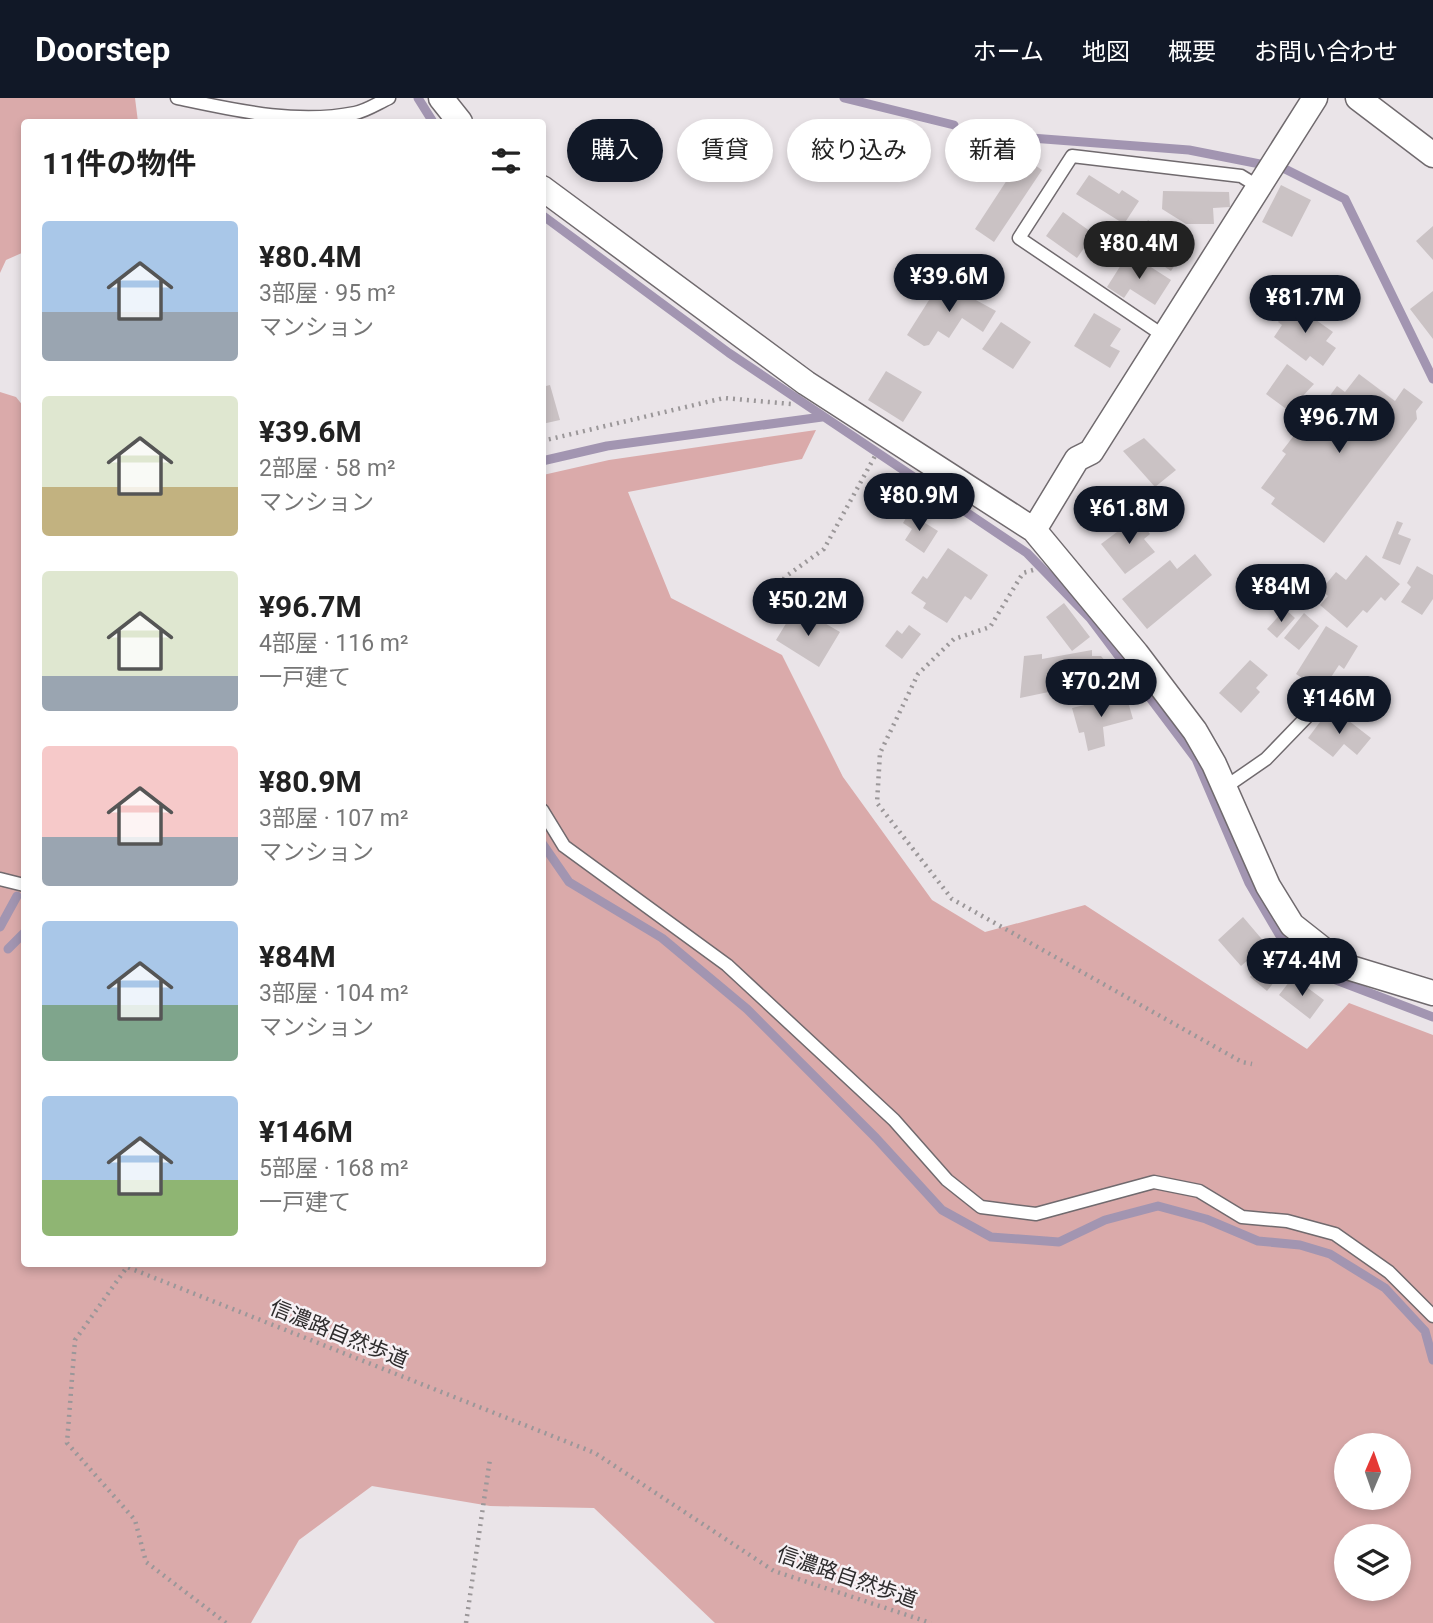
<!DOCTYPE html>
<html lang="ja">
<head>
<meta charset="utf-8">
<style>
  :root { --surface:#fff; --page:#f6f6f6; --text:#222; --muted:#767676; --accent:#111827 }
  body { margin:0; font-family:Roboto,"Noto Sans JP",sans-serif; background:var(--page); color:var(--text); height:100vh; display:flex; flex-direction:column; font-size:26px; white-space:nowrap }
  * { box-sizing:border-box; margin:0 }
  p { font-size:23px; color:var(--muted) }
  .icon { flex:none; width:38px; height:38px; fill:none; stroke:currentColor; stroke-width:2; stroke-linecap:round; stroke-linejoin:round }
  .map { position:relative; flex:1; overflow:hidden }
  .side { position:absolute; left:21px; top:21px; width:525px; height:1148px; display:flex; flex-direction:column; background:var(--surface); border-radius:7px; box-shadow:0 4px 10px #0003 }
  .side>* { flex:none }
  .banner { position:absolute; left:567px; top:21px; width:665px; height:63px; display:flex; gap:14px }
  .needle { width:46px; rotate:2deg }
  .fabs { position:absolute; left:1334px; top:1335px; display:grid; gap:14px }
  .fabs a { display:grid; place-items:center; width:77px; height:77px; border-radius:50%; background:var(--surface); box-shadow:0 4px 10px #0003; font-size:35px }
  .price { position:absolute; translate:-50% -60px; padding:0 16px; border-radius:24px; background:var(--accent); color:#fff; font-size:23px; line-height:46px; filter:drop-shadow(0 2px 4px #0008) }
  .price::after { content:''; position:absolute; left:50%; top:42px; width:21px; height:16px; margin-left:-10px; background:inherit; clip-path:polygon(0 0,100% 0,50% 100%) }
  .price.on { background:#222; color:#fff }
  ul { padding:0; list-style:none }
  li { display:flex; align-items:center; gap:21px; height:175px; padding:0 21px }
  li span { display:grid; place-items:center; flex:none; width:196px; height:140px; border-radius:7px; color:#555 }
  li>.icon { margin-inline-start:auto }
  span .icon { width:84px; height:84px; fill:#fffc; stroke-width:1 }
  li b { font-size:30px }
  h2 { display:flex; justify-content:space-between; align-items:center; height:84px; padding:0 21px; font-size:30px }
  .tag { padding:0 24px; border-radius:32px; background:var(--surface); box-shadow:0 4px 10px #0003; font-size:24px; line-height:63px }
  .tag.on { background:var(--accent); color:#fff }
  header { display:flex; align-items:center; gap:42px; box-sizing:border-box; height:98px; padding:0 35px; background:var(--accent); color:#fff }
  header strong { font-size:33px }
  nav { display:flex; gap:38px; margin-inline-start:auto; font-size:24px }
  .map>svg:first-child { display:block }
  .forest { fill:#daaaaa; fill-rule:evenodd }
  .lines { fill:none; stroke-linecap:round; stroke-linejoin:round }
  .stream { stroke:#a295b1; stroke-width:9 }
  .building { fill:#cac2c4 }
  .service-casing { stroke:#706a6e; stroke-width:15 }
  .minor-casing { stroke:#706a6e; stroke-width:27 }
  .path { stroke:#9b9799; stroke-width:4.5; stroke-dasharray:2 5; stroke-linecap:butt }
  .service { stroke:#fff; stroke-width:12 }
  .minor { stroke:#fff; stroke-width:24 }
  .labels { text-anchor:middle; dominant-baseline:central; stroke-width:5; stroke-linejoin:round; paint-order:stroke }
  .street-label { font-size:21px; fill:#2e2c2d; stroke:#f7f1f5 }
</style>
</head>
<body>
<header>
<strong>Doorstep</strong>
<nav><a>ホーム</a><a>地図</a><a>概要</a><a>お問い合わせ</a></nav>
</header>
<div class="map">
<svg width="1433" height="1525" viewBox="0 0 1433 1525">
  <rect width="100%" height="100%" fill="#eae4e8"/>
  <path class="forest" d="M0,0H135L138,24H24V154L6,162L0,175Z
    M0,294L16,299L24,309V1166H542L543,377L609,362L816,332L802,361L628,394L671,500L782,557L843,679L932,802L985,834L1085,807L1307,951L1349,905L1433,937V1525H715L594,1410L490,1408L372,1388L299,1442L251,1525H0ZM1346,1348H1398V1400H1346ZM1346,1438H1398V1491H1346Z"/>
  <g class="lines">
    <path class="stream" d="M418,0L433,24
      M844,0L954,27
      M1018,39L1189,52L1285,71L1345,101L1433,281
      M542,117L729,255L1027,455L1090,520L1196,661L1249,785L1283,843L1336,882L1433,919
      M542,363L607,348L822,319
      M542,745L569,784L662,840L747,911L876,1040L942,1112L991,1139L1059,1144L1105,1122L1158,1108L1206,1121L1258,1143L1300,1147L1330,1156L1385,1190L1425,1233L1433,1262
      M0,829L17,798
      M8,851L24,835"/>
  </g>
  <path class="building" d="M1016,54L1042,72L994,144L975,131L1007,82L1000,77Z
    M1089,77L1119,96L1122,92L1139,103L1124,126L1076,96Z
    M1281,87L1311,102L1292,139L1262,124Z
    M1163,93L1229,94L1230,109L1213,110L1214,126H1186L1162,111Z
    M1063,114L1094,136L1077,160L1046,138Z
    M1148,122L1162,131L1165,127L1190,144L1171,173L1131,146Z
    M1114,128L1124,135L1117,146L1106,139Z
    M1433,128V162L1416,143Z
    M1126,159L1141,168L1143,164L1171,182L1155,207L1130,191L1124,200L1107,189Z
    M941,183L996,213L983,234L962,220L949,240L938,233L929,247L924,248L907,237Z
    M1433,193V241L1410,211Z
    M1292,205L1333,234L1326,243L1336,250L1323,268L1310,258L1306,263L1274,239L1282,227L1278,224Z
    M1094,215L1121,231L1110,248L1120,253L1110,270L1074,248Z
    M1001,224L1031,244L1013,271L982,251Z
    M1287,266L1314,286L1289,313L1266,296Z
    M886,273L922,294L903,324L868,302Z
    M1359,276L1395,303L1404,290L1423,304L1416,313L1417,321L1324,445L1271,406L1275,400L1261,390L1286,356L1282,353L1299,331L1303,334L1337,288L1345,294Z
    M550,287L560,322L542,326V289Z
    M1144,340L1176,372L1155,389L1123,353Z
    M909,415L938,433L924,455L905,442L912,431L903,425Z
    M1137,419L1150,436L1144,441L1155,454L1125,476L1101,446Z
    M1397,423L1403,425L1398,436L1411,441L1400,467L1382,460Z
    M948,450L988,477L971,502L965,498L947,525L923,510L926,505L911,495L923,478L927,481Z
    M1195,456L1212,477L1147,531L1122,501L1170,462L1177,471Z
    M1366,457L1400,486L1385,503L1381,499L1367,515L1363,512L1347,530L1320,507L1328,498L1321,492L1336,474L1346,482Z
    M1417,468L1433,477V501L1422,517L1401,504L1411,489L1407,485Z
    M1309,470L1320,477L1309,494L1298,486Z
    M1064,505L1090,539L1072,553L1046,519Z
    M1285,511L1295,520L1277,540L1267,531Z
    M793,514L812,525L816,520L840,534L819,569L776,542Z
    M1304,515L1319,528L1299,552L1284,540Z
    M909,527L921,536L902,561L885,548L897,532L902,536Z
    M1326,528L1358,548L1344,571L1339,567L1322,593L1296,576Z
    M1092,552V558H1101L1107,565L1111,581L1020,600L1024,558L1042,556V561Z
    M1250,562L1268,577L1256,590L1260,594L1241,615L1219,595Z
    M1126,597L1133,621L1103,629L1105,648L1088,653L1084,634L1079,635L1072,610Z
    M1326,616L1335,623L1340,616L1371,640L1357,657L1344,646L1333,659L1308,640Z
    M1243,819L1266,846L1241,868L1218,842Z
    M1261,866L1278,879L1267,893L1250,879Z
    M1293,879L1324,902L1310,921L1279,897Z"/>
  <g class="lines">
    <defs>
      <path id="service" d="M177,0C234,12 296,27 355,15C366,13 378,5 389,0
        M1164,238L1019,140L1072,58L1241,78L1259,89
        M1224,690L1266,661L1323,602
        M542,712L564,748L727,867L894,1022L947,1082L981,1109L1036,1116L1154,1084L1199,1093L1242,1119L1287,1123L1335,1136L1389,1174L1433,1218
        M0,781L24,787"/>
      <path id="minor" d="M441,0L460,24
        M1358,0L1433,57
        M542,90L806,285L1034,432L1136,555L1195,633L1214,666L1268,788L1292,827L1344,868L1433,895
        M1034,432L1077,361L1091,354L1315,0"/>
    </defs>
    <use href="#service" class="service-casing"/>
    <use href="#minor" class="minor-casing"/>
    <path class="path" d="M542,343L724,300L791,306
      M1033,472L1023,475L990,529L954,541L918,576L880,655L877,705L952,801L1242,964L1252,966
      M765,511L785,479L824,451L875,358
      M226,1525L146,1464L135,1422L67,1345L75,1242L127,1169L595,1355L774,1473L931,1525
      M466,1525L490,1361"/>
    <use href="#service" class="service"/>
    <use href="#minor" class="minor"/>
  </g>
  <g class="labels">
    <g class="street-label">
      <text transform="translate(339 1236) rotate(22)">信濃路自然歩道</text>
      <text transform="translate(847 1479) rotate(19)">信濃路自然歩道</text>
    </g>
  </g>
</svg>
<div class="fabs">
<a><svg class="needle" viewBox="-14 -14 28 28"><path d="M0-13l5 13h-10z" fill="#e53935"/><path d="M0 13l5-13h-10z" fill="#767676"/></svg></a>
<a><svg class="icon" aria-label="layers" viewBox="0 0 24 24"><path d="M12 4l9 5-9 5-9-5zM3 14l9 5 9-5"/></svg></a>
</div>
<b class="price on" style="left:1139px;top:183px">¥80.4M</b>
<b class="price" style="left:949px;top:216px">¥39.6M</b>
<b class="price" style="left:1305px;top:237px">¥81.7M</b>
<b class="price" style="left:1339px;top:357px">¥96.7M</b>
<b class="price" style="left:919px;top:435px">¥80.9M</b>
<b class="price" style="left:1129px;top:448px">¥61.8M</b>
<b class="price" style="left:1281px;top:526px">¥84M</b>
<b class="price" style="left:808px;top:540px">¥50.2M</b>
<b class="price" style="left:1101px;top:621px">¥70.2M</b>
<b class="price" style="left:1339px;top:638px">¥146M</b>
<b class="price" style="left:1302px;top:900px">¥74.4M</b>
<div class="banner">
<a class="tag on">購入</a>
<a class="tag">賃貸</a>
<a class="tag">絞り込み</a>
<a class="tag">新着</a>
</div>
<section class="side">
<h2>11件の物件<svg class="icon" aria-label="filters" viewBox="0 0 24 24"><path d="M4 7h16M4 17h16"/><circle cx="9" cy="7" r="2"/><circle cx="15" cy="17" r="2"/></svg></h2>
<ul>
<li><span style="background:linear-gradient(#a9c7e8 65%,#9aa5b1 0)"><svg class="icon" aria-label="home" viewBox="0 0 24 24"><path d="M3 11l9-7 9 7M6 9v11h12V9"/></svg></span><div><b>¥80.4M</b><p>3部屋 · 95 m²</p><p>マンション</p></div></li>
<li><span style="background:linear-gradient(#dfe7d0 65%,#c2b280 0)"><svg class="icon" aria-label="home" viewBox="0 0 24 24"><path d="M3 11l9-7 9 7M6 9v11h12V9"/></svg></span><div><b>¥39.6M</b><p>2部屋 · 58 m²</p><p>マンション</p></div></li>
<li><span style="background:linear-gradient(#dfe7d0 75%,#9aa5b1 0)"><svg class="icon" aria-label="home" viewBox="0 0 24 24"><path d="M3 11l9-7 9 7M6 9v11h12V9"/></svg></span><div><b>¥96.7M</b><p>4部屋 · 116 m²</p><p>一戸建て</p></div></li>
<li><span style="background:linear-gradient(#f6c9c9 65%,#9aa5b1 0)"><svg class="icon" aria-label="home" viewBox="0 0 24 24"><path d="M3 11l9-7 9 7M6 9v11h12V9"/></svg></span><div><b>¥80.9M</b><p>3部屋 · 107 m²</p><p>マンション</p></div></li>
<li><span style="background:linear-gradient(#a9c7e8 60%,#7fa58c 0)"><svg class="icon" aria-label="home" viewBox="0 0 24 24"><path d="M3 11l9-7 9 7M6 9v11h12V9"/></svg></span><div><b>¥84M</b><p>3部屋 · 104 m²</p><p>マンション</p></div></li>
<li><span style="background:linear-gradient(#a9c7e8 60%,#8fb573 0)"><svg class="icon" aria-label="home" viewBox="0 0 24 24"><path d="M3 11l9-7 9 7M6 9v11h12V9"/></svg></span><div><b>¥146M</b><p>5部屋 · 168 m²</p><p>一戸建て</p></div></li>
</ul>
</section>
</div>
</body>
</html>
